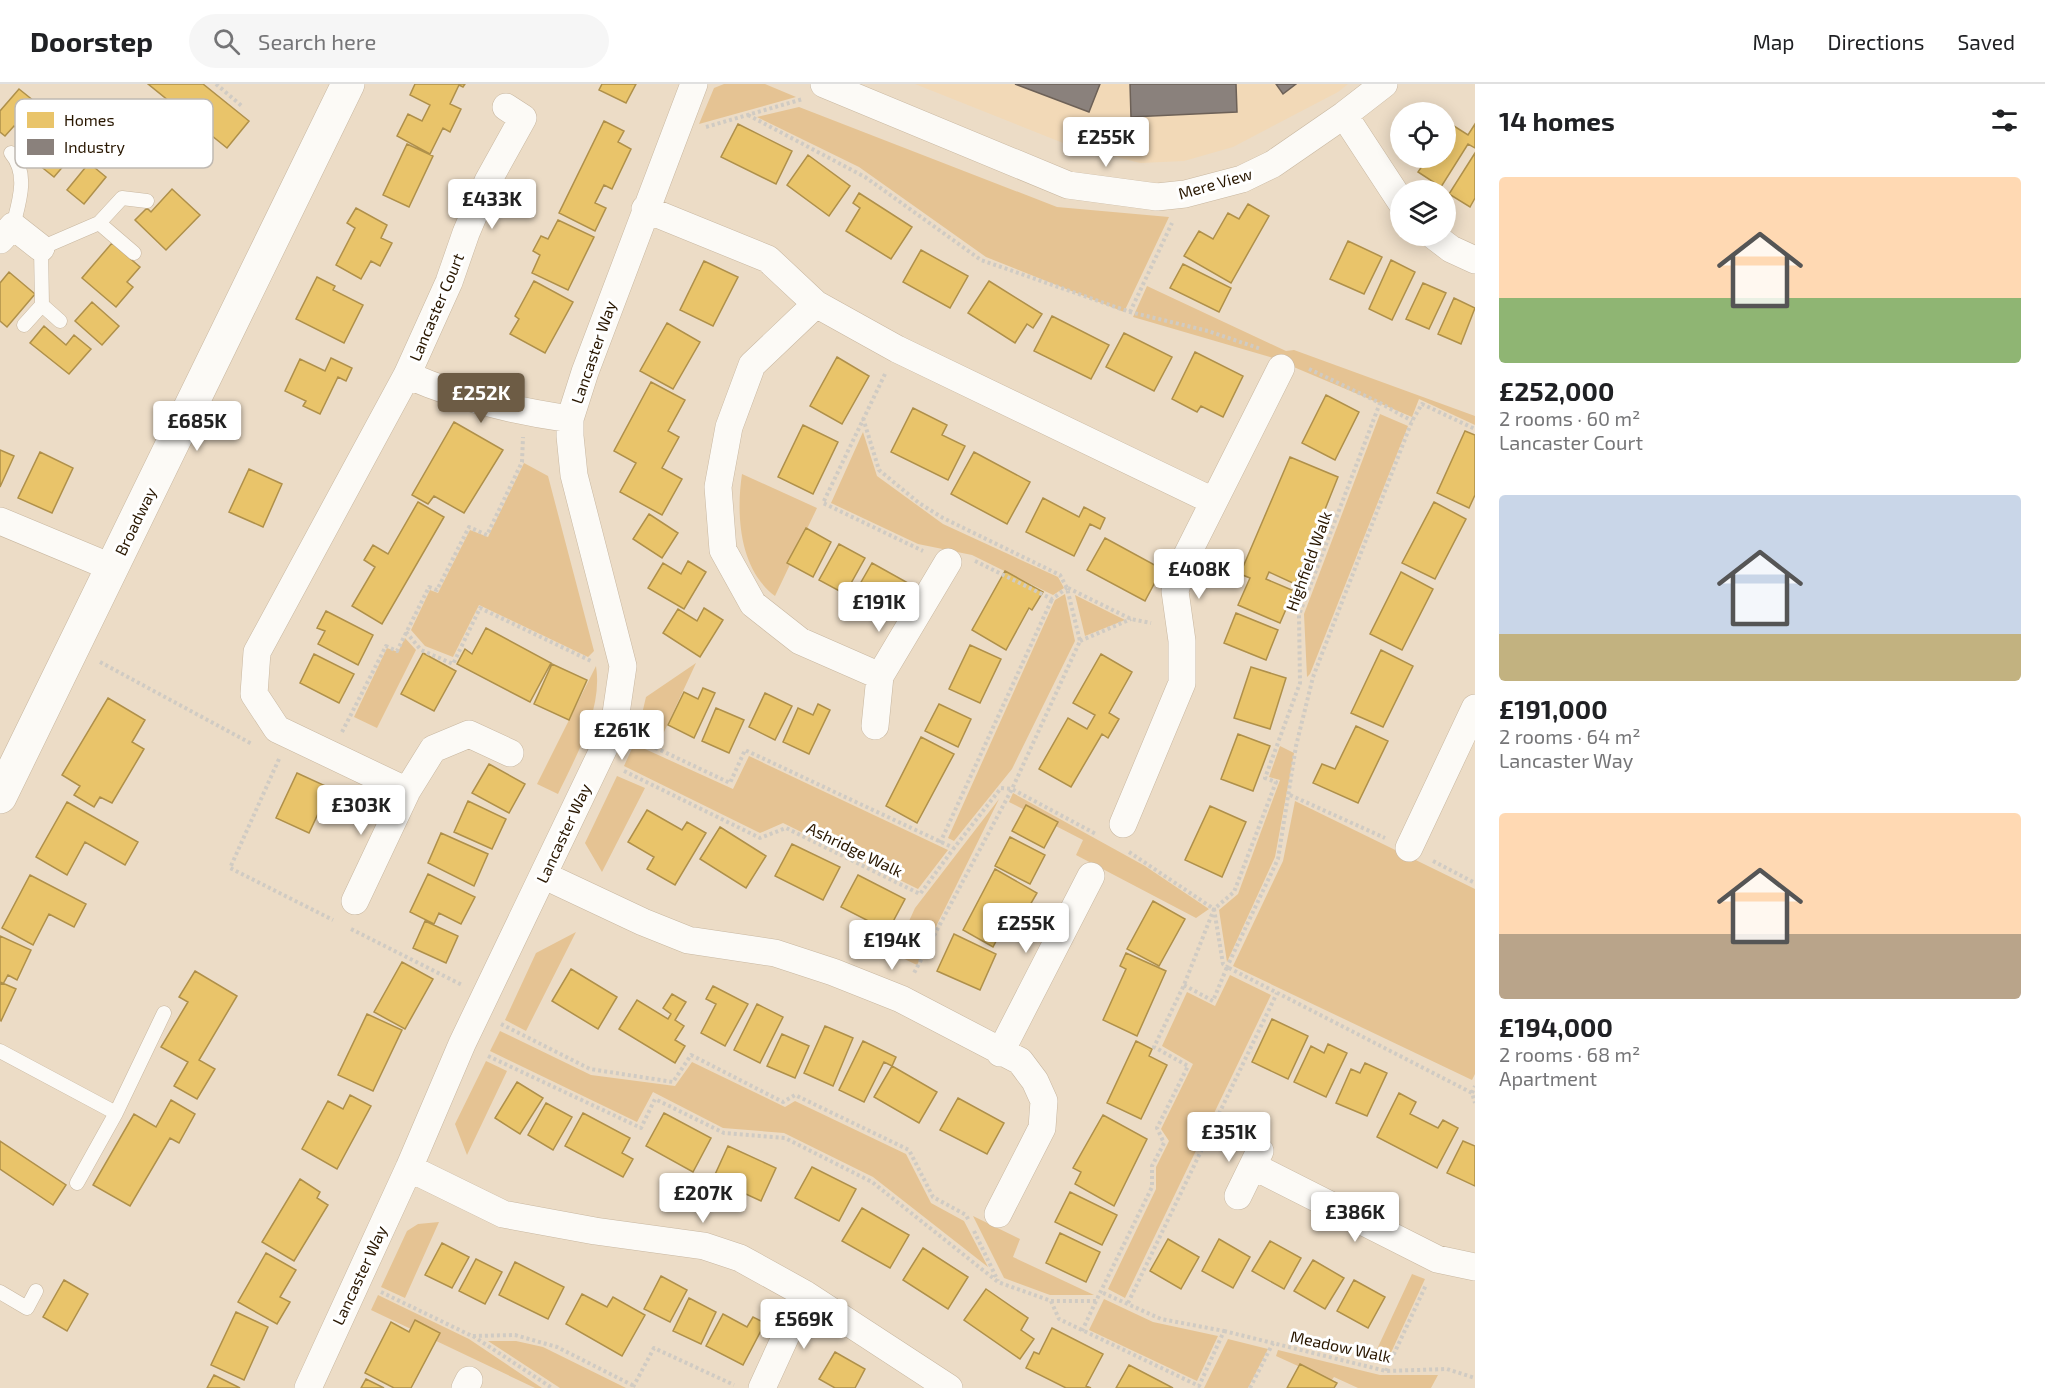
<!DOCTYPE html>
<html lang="en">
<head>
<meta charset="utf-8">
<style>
  :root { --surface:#fff; --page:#f6f6f6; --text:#202124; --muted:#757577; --line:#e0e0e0; --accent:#6d5c45 }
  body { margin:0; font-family:"Exo 2",sans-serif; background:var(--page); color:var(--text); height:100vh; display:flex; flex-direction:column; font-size:22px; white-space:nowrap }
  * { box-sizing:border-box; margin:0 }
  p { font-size:20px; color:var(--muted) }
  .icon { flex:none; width:33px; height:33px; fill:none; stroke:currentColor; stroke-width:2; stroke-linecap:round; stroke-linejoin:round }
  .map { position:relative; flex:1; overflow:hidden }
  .side { display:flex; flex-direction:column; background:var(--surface); width:570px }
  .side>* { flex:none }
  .controls { position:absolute; left:1390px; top:18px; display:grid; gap:12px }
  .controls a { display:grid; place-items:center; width:66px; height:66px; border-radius:50%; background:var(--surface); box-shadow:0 3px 15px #0003; font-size:30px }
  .price { position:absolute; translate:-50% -51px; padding:0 14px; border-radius:6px; background:#fff; color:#222; font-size:20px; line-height:39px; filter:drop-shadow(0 2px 3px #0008) }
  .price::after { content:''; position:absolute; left:50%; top:36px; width:18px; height:14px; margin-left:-9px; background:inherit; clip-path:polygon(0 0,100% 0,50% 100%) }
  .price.active { background:var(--accent); color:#fff }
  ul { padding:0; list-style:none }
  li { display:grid; align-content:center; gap:12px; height:318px; padding:0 24px }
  li span { display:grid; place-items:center; height:186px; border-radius:6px; color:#555 }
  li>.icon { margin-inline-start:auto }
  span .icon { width:108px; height:108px; fill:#fffc; stroke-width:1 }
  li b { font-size:26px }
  h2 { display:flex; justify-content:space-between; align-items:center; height:72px; padding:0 24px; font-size:26px }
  header { display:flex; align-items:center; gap:36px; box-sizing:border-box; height:84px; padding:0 30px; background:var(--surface); border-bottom:2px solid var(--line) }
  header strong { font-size:28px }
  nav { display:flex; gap:33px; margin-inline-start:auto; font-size:21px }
  .search { width:420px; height:54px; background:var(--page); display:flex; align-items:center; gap:15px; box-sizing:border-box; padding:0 21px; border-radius:33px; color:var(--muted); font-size:22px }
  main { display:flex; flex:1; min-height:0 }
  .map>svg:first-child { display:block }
  .built { fill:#f2d9b7 }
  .green { fill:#e5c393 }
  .homes { fill:#e9c46a; stroke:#af904a; stroke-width:1.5 }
  .industry { fill:#8a817c; stroke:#6d6157; stroke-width:1.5 }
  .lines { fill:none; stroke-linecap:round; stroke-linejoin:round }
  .lane-casing { stroke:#c8b7a0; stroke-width:15 }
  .street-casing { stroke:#c8b7a0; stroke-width:28 }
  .secondary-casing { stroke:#c8b7a0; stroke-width:34 }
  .path { stroke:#d0cbc3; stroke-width:4; stroke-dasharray:3 3; stroke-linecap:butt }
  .lane { stroke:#fcfaf6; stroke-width:14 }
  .street { stroke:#fcfaf6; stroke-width:27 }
  .secondary { stroke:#fcfaf6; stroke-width:33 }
  .labels { text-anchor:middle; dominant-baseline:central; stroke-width:6; stroke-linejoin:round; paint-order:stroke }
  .street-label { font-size:16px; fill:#291700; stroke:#fff }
  .key { fill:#fff; stroke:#bfb9b2; stroke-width:1.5 }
  .key-label { font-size:16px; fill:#291700 }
</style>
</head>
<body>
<header>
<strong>Doorstep</strong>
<div class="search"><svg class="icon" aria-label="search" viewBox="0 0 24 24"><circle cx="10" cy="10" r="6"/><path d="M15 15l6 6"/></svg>Search here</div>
<nav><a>Map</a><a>Directions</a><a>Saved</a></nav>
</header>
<main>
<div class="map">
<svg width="1475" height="1304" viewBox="0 0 1475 1304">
  <rect width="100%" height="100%" fill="#ecdcc6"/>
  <path class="built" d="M915,0H1348L1338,8L1233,63L1184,77L1140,79L1063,59Z"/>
  <path class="green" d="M724,0H765L796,13L699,40L714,4Z
    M799,23L1057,123L1169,133L1124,228L986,173L859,83L757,33Z
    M1147,202L1286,267L1294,266L1475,332V341L1419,315L1412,333L1270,273L1133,233Z
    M1380,330L1408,342L1310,590L1307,593L1304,530Z
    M863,348L877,392L943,440L1058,493L1064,504L1053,511L972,471L918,460L831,419Z
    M524,379L548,392L594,567L588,573L479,521L453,573L425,562L411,546L430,506L438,509L470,446L488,453Z
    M742,390L817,424L775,512C739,485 736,430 742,390Z
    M1065,510L1075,557L1012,685L954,757L948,754L1055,516Z
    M1075,511L1125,536L1085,552Z
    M405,554L416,566L377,644L354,633L387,564L398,568Z
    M696,579L658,661L637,651L646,613Z
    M596,582C603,625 576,672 558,710L537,700Z
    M634,660L733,705L749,672L948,766L918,805L783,739L760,749L624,682Z
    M1280,662L1294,669L1275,773L1227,878L1219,826L1238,810L1280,696L1269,693Z
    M617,692L645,704L602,788L585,759Z
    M1013,709L1145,782L1209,825L1196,834L1076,771L1083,756L1009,718Z
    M999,715L917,881L894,870L915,824Z
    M1295,717L1475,805V990L1472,996L1233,882L1283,777Z
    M576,848L526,947L505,936L536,869Z
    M1230,891L1271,911L1125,1214L1108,1205L1156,1105V1083L1169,1057L1161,1045L1193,980L1162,962L1187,908L1215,922Z
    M500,947L591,991L675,1002L692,978L785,1023L795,1017L906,1070L931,1119L964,1137L988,1183L873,1093L784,1049L723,1044L653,1008L637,1038L490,967Z
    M486,977L507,987L467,1071L455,1040Z
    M973,1132L1020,1155L1013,1173L1094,1211H1050L1004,1194Z
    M439,1138L405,1214L381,1203L407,1147L418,1140Z
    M1412,1190L1425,1195L1389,1273L1384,1280L1371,1278Z
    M378,1211L469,1255L542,1304H535L371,1226Z
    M1104,1215L1153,1238L1218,1252L1197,1297L1089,1246Z
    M1228,1255L1268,1265L1248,1304H1204Z
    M488,1257H516L543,1263L626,1304H560Z
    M1278,1266L1380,1291H1438L1431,1304H1358L1334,1293L1331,1297L1276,1272Z"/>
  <path class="homes" d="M148,0H203L249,37L227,64Z
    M415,0H465L463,3L459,1L450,20L461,25L450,48L443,44L430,70L397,52L408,30L422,37L430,21L410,11Z
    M602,0H636L626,19L599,6Z
    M19,5L34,17L27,26L45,41L32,57L14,42L5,52L0,48V27Z
    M604,37L624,47L618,58L631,65L612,105L604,101L595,119L606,124L595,147L559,129Z
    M1446,37L1468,51L1475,40V64L1468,60L1441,103L1418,88L1427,75L1424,74H1446Z
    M738,40L792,67L776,100L721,73Z
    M62,54L77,66L54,93L39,81Z
    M407,60L433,72L409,123L383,111Z
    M1475,69V114L1470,123L1449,110Z
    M808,71L850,102L829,132L787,101Z
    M89,79L106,93L84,120L67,106Z
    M172,105L200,131L166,166L135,136L147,124L151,128Z
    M859,109L912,143L891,175L846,147L860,124L853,119Z
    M1248,120L1269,132L1231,199L1184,172L1199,147L1213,155L1228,129L1239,135Z
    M356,124L387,141L381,154L392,159L380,182L371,177L361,195L336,181L355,144L347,139Z
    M558,136L594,153L568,206L532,189L540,171L533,167L541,152L548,155Z
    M1348,157L1382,173L1364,210L1330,195Z
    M112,159L140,183L127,198L133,203L116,223L82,194Z
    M921,166L968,192L950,224L903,198Z
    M1391,176L1415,188L1392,236L1369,225Z
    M704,177L738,193L713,242L680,226Z
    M1183,180L1231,204L1219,228L1170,204Z
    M9,188L35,210L7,243L0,237V199Z
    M317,193L335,202L333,206L363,221L344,259L296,235Z
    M534,197L573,218L545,269L510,250L519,235L515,232Z
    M989,197L1042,230L1033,244L1027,240L1015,259L968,229Z
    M1423,199L1446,209L1429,245L1406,235Z
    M1454,214L1475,224L1461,260L1438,250Z
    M92,218L119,242L102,261L75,237Z
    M1052,232L1109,261L1091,295L1034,267Z
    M667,239L700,258L673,305L640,287Z
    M44,242L66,261L74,251L91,265L69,290L30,259Z
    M1124,249L1172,273L1154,307L1106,283Z
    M1195,268L1243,292L1223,333L1201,322L1197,328L1172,315Z
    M837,273L869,292L842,340L810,322Z
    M331,274L352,284L346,297L338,293L320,330L303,322L306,317L285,307L300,275L325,287Z
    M651,298L685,316L668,347L679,353L662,384L682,395L662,431L620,408L636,379L614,367Z
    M1326,311L1359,328L1335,376L1302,359Z
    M913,324L947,341L942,351L965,362L948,396L891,368Z
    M454,338L503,366L464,429L434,412L428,420L412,411Z
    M803,341L838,358L813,410L778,393Z
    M1465,347L1475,351V411L1469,424L1437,409Z
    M0,366L14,372L0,403Z
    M40,368L73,384L52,429L18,414Z
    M974,368L1030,398L1007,440L951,410Z
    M1290,373L1338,393L1295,500L1269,488L1266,495L1294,507L1280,539L1238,521L1250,494L1240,490Z
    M249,385L282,400L263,443L229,428Z
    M1043,414L1079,433L1084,423L1105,434L1100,445L1090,440L1074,472L1026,448Z
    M418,418L444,433L382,540L352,522L375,483L364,476L373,461L388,470Z
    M1434,418L1466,435L1435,495L1402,479Z
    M649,430L678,449L662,474L633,455Z
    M806,444L831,458L813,493L787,479Z
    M1105,454L1162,485L1145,517L1087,486Z
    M839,460L865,474L845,510L819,496Z
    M688,477L706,488L684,525L648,504L663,479L681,490Z
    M872,479L908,499L887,534L852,514Z
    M1005,487L1043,508L1032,526L1029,524L1006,566L972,546Z
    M1401,488L1433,505L1402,566L1370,550Z
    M704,524L723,536L700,573L663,549L678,525L697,537Z
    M326,527L373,551L358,581L318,560L325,547L317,544Z
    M1236,529L1278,546L1266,576L1224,559Z
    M486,544L551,579L530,618L457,580L465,565L472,570Z
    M970,561L1001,575L980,619L949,605Z
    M1381,566L1413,582L1383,643L1351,629Z
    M423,569L456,587L434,627L401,610Z
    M314,570L354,590L339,619L300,599Z
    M1101,570L1132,588L1109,629L1119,635L1108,654L1102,650L1071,703L1039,685L1068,634L1087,645L1095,631L1073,619Z
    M552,580L587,596L569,636L534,620Z
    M1251,583L1286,594L1270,645L1234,634Z
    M703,604L715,609L694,654L668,641L684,608L698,615Z
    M765,609L792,622L775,656L749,643Z
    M108,614L145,636L132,658L144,665L112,719L100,713L94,723L74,711L80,702L62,691Z
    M818,620L830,626L809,670L783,658L798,624L813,631Z
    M939,620L971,635L958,663L925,647Z
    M716,624L744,636L729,669L702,657Z
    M1356,642L1388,657L1358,719L1313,699L1322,680L1335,685Z
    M1238,650L1270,662L1253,707L1221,695Z
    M921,653L954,670L917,739L886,722Z
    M489,680L525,700L509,729L472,709Z
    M297,689L330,704L309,749L276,734Z
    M468,717L506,735L492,765L454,748Z
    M67,718L138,758L125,781L85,758L67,791L36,773Z
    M1026,721L1058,738L1044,764L1012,747Z
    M1210,722L1246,738L1222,793L1185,776Z
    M647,726L682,746L687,738L706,749L675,801L647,785L654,773L628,758Z
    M720,743L766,772L746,804L700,775Z
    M441,749L488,770L474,802L428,779Z
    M1010,753L1045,771L1030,800L995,782Z
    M792,760L840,783L823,816L775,792Z
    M995,785L1037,809L1012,852L1002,846L993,863L963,846Z
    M428,790L475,813L461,840L439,829L434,840L410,828Z
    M30,791L86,820L74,843L49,830L33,861L2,844Z
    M858,791L905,815L888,847L841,823Z
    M1153,817L1185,835L1159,882L1127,865Z
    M425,837L458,852L446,879L413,864Z
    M954,850L996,870L980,906L937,887Z
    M0,852L31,866L17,896L8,891L3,900L0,899Z
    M1126,869L1166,887L1137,952L1103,936L1126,885L1120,882Z
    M402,878L433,895L405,945L374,928Z
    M571,885L617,913L598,945L552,917Z
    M195,887L237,912L199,976L215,985L197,1015L174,1002L188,978L161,963L188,918L179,913Z
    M0,898L16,905L1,937L0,936Z
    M713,902L748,920L725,962L701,949L716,920L706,915Z
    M672,910L686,918L675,936L684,942L675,956L685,962L675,979L619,945L637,916L668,935L671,930L663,924Z
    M757,920L783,933L760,979L734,966Z
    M367,930L402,946L373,1007L338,991Z
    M1272,935L1308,952L1288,995L1252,978Z
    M825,942L853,954L833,1002L804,989Z
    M782,950L809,962L795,994L767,982Z
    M863,957L896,973L892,982L884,978L864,1018L839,1006Z
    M1136,957L1152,965L1149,972L1167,981L1141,1035L1107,1019Z
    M1328,960L1347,969L1326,1013L1294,998L1311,962L1324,969Z
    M1365,979L1387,989L1367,1032L1336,1019L1351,985L1360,989Z
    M892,982L937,1008L919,1039L874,1013Z
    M517,998L543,1014L520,1050L495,1034Z
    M1399,1009L1416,1018L1410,1030L1438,1044L1443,1036L1458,1044L1437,1084L1377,1053Z
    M350,1011L371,1022L337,1085L302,1065L328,1017L343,1025Z
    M958,1014L1004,1039L987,1070L940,1046Z
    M171,1016L195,1030L179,1059L170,1054L130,1122L93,1101L134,1030L156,1043Z
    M546,1019L572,1033L553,1066L528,1051Z
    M583,1029L630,1054L622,1069L633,1075L623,1093L565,1062Z
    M664,1029L711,1054L693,1088L646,1062Z
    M1103,1031L1147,1055L1114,1122L1075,1100L1081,1088L1073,1084Z
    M0,1057L66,1101L53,1121L0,1085Z
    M1463,1057L1475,1062V1102L1447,1089Z
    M728,1062L776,1084L761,1117L713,1095Z
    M812,1083L856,1105L839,1137L795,1114Z
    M300,1095L320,1108L317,1114L328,1121L294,1177L262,1158Z
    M1070,1108L1117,1131L1102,1161L1055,1138Z
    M862,1124L909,1151L890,1184L842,1157Z
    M1060,1149L1100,1168L1086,1198L1046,1179Z
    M1168,1155L1199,1173L1181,1205L1150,1187Z
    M1219,1155L1250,1173L1233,1204L1202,1187Z
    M1270,1157L1301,1174L1284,1205L1252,1187Z
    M442,1159L469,1173L452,1204L425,1191Z
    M923,1164L968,1193L948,1225L903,1196Z
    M266,1169L296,1186L280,1213L290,1218L277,1240L238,1218Z
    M476,1175L502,1188L485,1220L459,1207Z
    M1313,1176L1344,1194L1325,1225L1294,1207Z
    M515,1178L564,1203L548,1235L499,1211Z
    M661,1192L687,1206L670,1238L644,1225Z
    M64,1196L88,1210L67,1247L43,1233Z
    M1354,1196L1385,1213L1368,1244L1337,1227Z
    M986,1205L1028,1234L1021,1246L1034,1255L1020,1275L964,1236Z
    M582,1210L607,1223L613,1213L645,1231L622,1272L566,1240Z
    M689,1214L716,1228L701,1260L673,1247Z
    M236,1228L268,1243L244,1296L211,1281Z
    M723,1230L747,1243L753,1233L765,1239L743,1281L706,1262Z
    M415,1236L440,1249L411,1304H394L365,1289L391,1238L409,1248Z
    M1052,1244L1103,1270L1086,1302L1091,1304H1066L1026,1284L1034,1268L1039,1270Z
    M835,1268L865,1285L855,1304H835L819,1295Z
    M1300,1280L1337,1299L1334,1304H1287Z
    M1129,1281L1173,1304H1116Z
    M214,1291L240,1304H207Z
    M366,1295L384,1304H361Z"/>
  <path class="industry" d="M1015,0H1100L1089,28Z
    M1130,0H1236L1237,28L1131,33Z
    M1276,0H1296L1283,10Z"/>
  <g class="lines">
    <defs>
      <path id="lane" d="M11,69C29,90 19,118 13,142
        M99,139L122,114L147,117
        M42,221L60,237
        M24,241L42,221L41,164L99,139L134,169
        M0,967L116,1029
        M77,1099L116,1029L164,929
        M0,1208L27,1224L36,1207"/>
      <path id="street" d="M824,0L1068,101L1157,113L1185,110L1242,95L1273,80L1344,31L1384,0
        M506,23L523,34L488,97L466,149L449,198L407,291L257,568L254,610L277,645L407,707L433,665L469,650L510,669
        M1344,31L1401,118
        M645,125L768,175L816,220L897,265L1213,417
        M1434,152L1451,165L1475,176
        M0,156L13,142L41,164
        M816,220L752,281L729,343L718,403L723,466L753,520L800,557L880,592
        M407,291C459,314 514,327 570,335
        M0,437L113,484
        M875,642L880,592L948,478
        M1123,740L1182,599V557L1175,507L1184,477L1281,284
        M1409,764L1475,624
        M543,791L643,838L688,856L775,869L833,888L901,915L1020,977L1035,997L1044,1017L1042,1044L998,1130
        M355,817L407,707
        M1000,969L1091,792
        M1253,1082L1437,1175L1475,1183
        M409,1084L503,1130L595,1147L704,1162L740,1174L805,1210L949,1304
        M1238,1112L1260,1067
        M308,1304L409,1084L462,960L614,643L623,582L574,391L570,352V335L585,288L694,0
        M465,1304L469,1296
        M762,1304L805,1210"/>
      <path id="secondary" d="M0,713L348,0"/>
    </defs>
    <use href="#lane" class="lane-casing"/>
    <use href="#street" class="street-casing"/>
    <use href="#secondary" class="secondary-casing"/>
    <path class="path" d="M216,0L243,23
      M748,31L865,93L981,176L1130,228L1208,247L1261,265
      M706,43L803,15
      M1130,228L1172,139
      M1309,285L1380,319L1412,337
      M885,290L823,419L923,467
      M863,334L879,386L919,419L943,434L1060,491L1067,504L1080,557L1012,705L913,891
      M975,477L1052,515L1067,504
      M1068,504L1131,535L1151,539
      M406,548L421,566L453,580L480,524L593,578
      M1080,557L1131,535
      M100,578L252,660
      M342,648L386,562L397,567L429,503L437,506L469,443L487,451L522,378L523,353
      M639,656L730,699L745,666L954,764L1001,704L1012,705L1096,750
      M279,675L230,784L333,836
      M624,687L760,754L786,744L920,810L954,764
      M1290,711L1385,754
      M940,759L1052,515
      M1129,768L1214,825L1223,880L1227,883L1278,775L1296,662L1313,593L1412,337L1422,320L1475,345
      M1433,777L1475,799
      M351,845L462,901
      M1184,901L1213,917L1227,883L1472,1009L1475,1019
      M501,940L590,985L673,998L691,971L783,1018L795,1011L909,1066L933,1113L966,1131L969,1137
      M488,972L641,1044L655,1015L724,1049L785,1054L872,1098L998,1198L1051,1217H1096L1152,1103V1082L1164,1059L1157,1044L1188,982L1154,963L1184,901L1214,825L1234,808L1276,698L1265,694L1300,599L1299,531L1380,319
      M1472,1009L1475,1002
      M974,1147L998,1197
      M381,1208L472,1252L515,1251L557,1263L634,1302
      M1051,1217L1059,1235L1199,1302L1224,1247L1161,1235L1101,1208
      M1128,1219L1277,909
      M1082,1247L1096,1217
      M1224,1247L1386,1287L1447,1285L1475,1294
      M473,1252L552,1304
      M1386,1287L1426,1201
      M633,1303L654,1264L734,1301
      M1250,1304L1273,1259"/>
    <use href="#lane" class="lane"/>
    <use href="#street" class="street"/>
    <use href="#secondary" class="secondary"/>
  </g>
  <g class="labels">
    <g class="street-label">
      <text transform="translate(1215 99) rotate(-16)">Mere View</text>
      <text transform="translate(436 223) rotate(-67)">Lancaster Court</text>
      <text transform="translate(593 268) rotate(-71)">Lancaster Way</text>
      <text transform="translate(135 437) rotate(-64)">Broadway</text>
      <text transform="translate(1308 477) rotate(-70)">Highfield Walk</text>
      <text transform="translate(563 749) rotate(-65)">Lancaster Way</text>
      <text transform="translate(855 765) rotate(26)">Ashridge Walk</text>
      <text transform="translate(359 1191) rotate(-65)">Lancaster Way</text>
      <text transform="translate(1341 1262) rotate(12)">Meadow Walk</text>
    </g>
  </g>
  <rect x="15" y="15" width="198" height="69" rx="9" class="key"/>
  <rect x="27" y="28" width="27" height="16" fill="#e9c46a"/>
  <rect x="27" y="55" width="27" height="16" fill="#8a817c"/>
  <g class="key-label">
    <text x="64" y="42">Homes</text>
    <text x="64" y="69">Industry</text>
  </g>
</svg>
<div class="controls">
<a><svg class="icon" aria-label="locate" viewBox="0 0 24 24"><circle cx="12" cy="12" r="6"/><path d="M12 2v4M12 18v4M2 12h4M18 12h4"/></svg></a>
<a><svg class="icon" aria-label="layers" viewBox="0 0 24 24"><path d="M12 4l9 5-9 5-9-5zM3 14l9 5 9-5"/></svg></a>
</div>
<b class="price" style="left:1106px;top:84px">£255K</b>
<b class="price" style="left:492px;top:146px">£433K</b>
<b class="price active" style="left:481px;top:340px">£252K</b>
<b class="price" style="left:197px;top:368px">£685K</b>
<b class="price" style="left:1199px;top:516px">£408K</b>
<b class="price" style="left:879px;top:549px">£191K</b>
<b class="price" style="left:622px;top:677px">£261K</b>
<b class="price" style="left:361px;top:752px">£303K</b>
<b class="price" style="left:1026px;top:870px">£255K</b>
<b class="price" style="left:892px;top:887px">£194K</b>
<b class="price" style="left:1229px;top:1079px">£351K</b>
<b class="price" style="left:703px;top:1140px">£207K</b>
<b class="price" style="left:1355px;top:1159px">£386K</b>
<b class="price" style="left:804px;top:1266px">£569K</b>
</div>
<section class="side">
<h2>14 homes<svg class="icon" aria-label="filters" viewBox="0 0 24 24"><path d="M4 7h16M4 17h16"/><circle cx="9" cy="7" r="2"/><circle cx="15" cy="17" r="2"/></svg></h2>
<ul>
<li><span style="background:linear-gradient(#ffd9b3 65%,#8fb573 0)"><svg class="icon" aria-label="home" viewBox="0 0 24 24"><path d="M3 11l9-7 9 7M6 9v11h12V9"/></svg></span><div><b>£252,000</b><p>2 rooms · 60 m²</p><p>Lancaster Court</p></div></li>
<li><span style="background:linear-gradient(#c9d6e8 75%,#c2b280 0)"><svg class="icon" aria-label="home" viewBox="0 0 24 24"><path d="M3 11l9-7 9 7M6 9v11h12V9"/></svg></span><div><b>£191,000</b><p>2 rooms · 64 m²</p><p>Lancaster Way</p></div></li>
<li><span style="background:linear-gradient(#ffd9b3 65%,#b9a48a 0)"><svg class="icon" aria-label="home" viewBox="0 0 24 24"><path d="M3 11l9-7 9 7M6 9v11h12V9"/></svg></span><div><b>£194,000</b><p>2 rooms · 68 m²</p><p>Apartment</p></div></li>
</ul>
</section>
</main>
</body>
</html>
